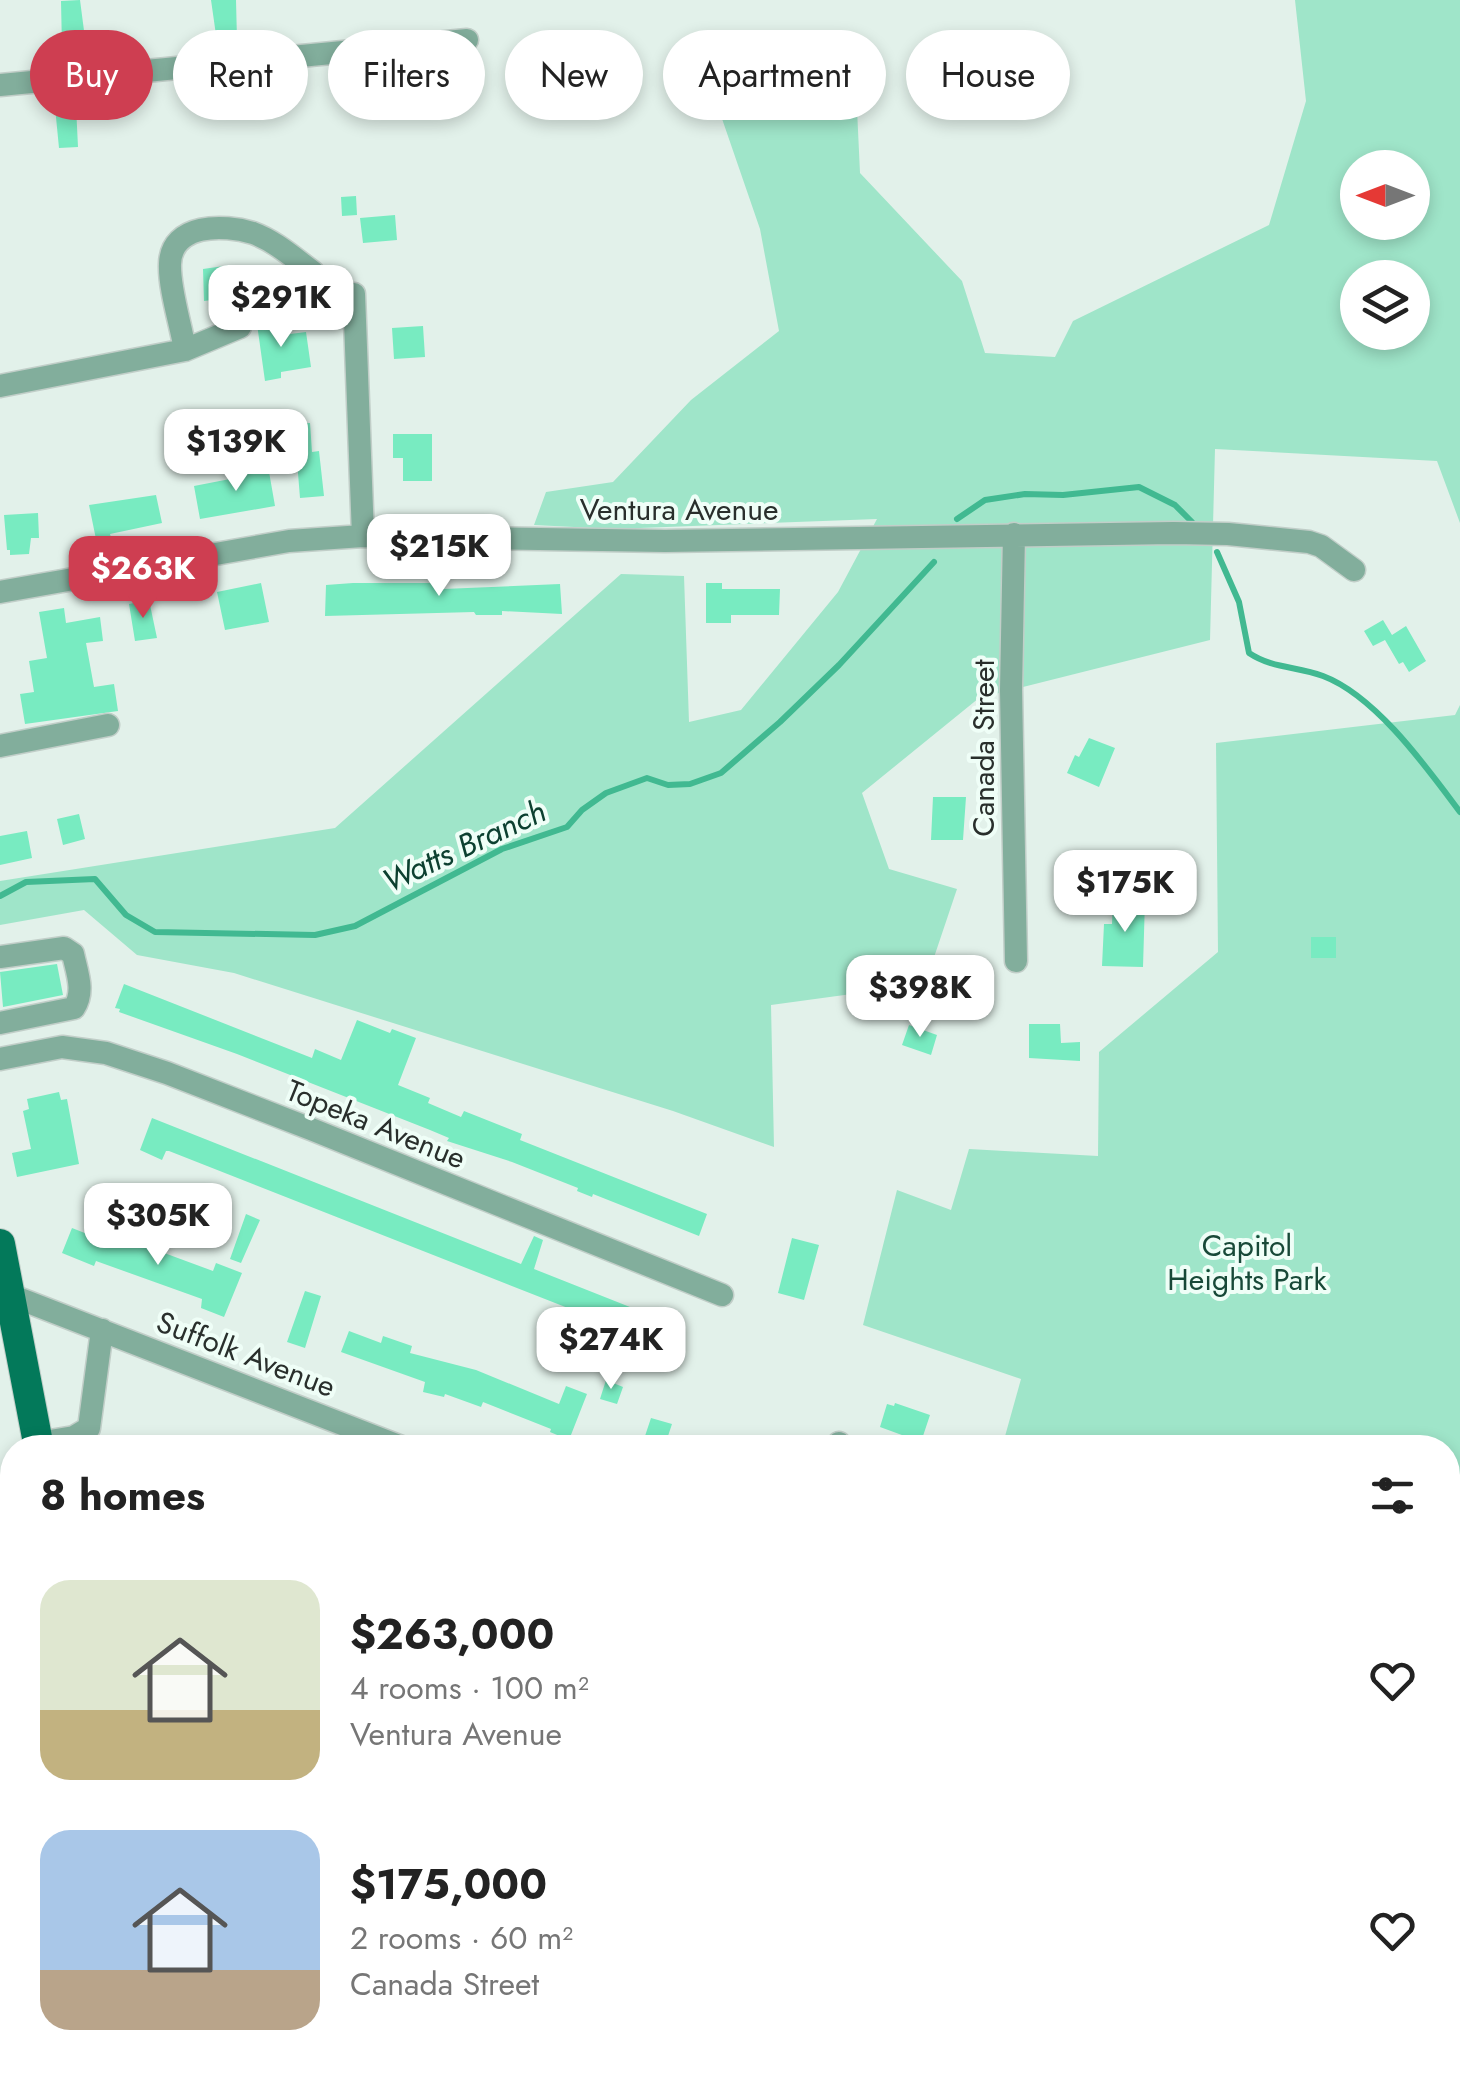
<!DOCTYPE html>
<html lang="en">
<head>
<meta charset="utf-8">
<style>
  :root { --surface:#fff; --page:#f2f2f2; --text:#222; --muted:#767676; --accent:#ce3e51 }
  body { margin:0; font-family:Jost,sans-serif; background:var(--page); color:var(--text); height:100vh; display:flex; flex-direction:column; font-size:38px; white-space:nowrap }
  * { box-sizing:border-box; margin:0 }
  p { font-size:32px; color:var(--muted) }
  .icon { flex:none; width:55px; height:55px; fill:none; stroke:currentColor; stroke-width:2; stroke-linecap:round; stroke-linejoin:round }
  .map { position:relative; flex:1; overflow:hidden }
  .details { position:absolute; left:0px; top:1435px; width:1460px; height:642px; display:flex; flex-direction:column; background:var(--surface); border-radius:40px 40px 0 0; box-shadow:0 5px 15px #0003 }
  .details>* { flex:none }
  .banner { position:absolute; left:30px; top:30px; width:1400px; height:90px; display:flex; gap:20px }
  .needle { width:65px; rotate:270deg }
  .tools { position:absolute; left:1340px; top:150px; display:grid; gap:20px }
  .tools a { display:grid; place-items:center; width:90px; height:90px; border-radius:50%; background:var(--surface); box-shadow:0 5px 15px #0003; font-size:50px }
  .price { position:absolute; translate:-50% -85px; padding:0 22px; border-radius:20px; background:#fff; color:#222; font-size:32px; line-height:65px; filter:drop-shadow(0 2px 5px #0008) }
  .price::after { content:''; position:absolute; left:50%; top:60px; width:30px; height:22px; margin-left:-15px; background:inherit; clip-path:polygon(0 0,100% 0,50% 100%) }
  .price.current { background:var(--accent); color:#fff }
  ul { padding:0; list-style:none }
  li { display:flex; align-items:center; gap:30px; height:250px; padding:0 40px }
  li span { display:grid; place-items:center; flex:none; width:280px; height:200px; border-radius:30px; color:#555 }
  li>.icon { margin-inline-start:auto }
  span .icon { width:120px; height:120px; fill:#fffc; stroke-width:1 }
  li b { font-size:42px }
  h2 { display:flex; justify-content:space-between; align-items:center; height:120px; padding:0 40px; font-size:42px }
  .tag { padding:0 35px; border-radius:45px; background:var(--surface); box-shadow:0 5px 15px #0003; font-size:35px; line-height:90px }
  .tag.current { background:var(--accent); color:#fff }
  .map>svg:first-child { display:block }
  .built { fill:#d0e6dc }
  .green { fill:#9fe5c9; fill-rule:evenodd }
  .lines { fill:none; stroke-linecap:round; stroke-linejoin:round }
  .stream { stroke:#41b991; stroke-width:6 }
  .building { fill:#78ebc1 }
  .minor-casing { stroke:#c1cec8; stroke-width:25 }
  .major-casing { stroke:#c1cec8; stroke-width:32 }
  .minor { stroke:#82ae9c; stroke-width:22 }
  .major { stroke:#03795a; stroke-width:30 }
  .labels { text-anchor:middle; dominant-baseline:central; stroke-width:8; stroke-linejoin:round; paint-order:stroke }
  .street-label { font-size:30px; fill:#292f2c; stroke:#effef7 }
  .park-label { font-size:30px; fill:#184938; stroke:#effef7 }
  .water-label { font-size:32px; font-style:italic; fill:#0c4030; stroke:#effef7 }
</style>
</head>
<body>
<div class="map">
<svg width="1460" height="2077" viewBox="0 0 1460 2077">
  <rect width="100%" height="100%" fill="#e2f1ea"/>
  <path class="built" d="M650,2065H1269L1266,2077H680Z"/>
  <path class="green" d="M1295,0H1460V523L1437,461L1215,449L1210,640L979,698L862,793L889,869L957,889L925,984L771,1005L774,1147L673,1111L234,973L137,955L84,910L0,925V881L335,828L621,574L684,576L689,722L741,710L838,592L877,519L614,529L534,525L546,492L613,482L691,400L779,331L760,229L719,110L752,76L855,66L860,173L962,281L985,353L1055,357L1073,321L1269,225L1306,101ZM1358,168H1412V222H1358ZM1358,278H1412V332H1358Z
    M1460,705V1695L1448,1691V1448L1002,1447L1021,1379L863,1325L897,1190L951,1210L969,1149L1098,1156L1099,1052L1218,952L1216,743L1455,715Z"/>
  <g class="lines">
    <path class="stream" d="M957,519L985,500L1025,494L1063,495L1139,487L1175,505L1192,522
      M1217,552L1239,602L1249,653C1273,669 1297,666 1323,676C1376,696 1427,768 1460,812
      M0,896L26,882L95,879L126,915L155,932L315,935L355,926L502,849L567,827L582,810L606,793L647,778L668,785L690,784L721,773L780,722L839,665L934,562"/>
  </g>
  <path class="building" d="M80,0L86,46L62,48L61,1Z
    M211,0H236L237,40L217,42Z
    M76,106L78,147L59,148L55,107Z
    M356,196L357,215L342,216L341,197Z
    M395,215L397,240L363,243L360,218Z
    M231,265L236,297L204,301L203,269Z
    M270,315L274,336L306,332L311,367L281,372V378L265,381L256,317Z
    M423,326L425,357L394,359L392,328Z
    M310,423L312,452L319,451L324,496L300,498L294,424Z
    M393,434H432V481H403V458H393Z
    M268,466L275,506L200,519L194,486L230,479L229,472Z
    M156,495L162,523L110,534L112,541L97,544L89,505Z
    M38,513L39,538H31L29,554L10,555V550H7L4,515Z
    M261,583L269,622L225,630L217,592Z
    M353,583H443V589L560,584L562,614L502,611V615H476L474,612L325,616L326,585Z
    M706,583H722V589H780L779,615H731V623H706Z
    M149,600L157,638L135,641L129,604Z
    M64,608L66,623L100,617L103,641L86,643L94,687L114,684L118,711L25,724L20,694L34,692L29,661L47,658L39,612Z
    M1383,620L1392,635L1406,626L1426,661L1409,672L1403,662L1399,664L1385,640L1373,646L1364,631Z
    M1089,738L1115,748L1099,787L1067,773L1075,755L1079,757Z
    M933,797H966L963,840H931Z
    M79,814L85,839L63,845L57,819Z
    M27,831L32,858L0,865V836Z
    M1113,898L1145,900L1143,967L1102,966L1104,924H1112Z
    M1311,937H1336V958H1311Z
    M57,964L63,995L3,1007L0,972Z
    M124,984L312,1058L315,1049L341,1060L357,1020L390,1033L392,1029L416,1038L398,1085L430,1098L428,1103L461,1117L464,1111L522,1134L520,1140L707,1214L699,1236L593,1194L592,1197L577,1191L578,1188L512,1162L447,1141L449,1138L430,1130L237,1054L119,1012L120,1009L115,1008Z
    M1029,1024H1060L1061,1043L1080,1042V1061L1029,1058Z
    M909,1025L937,1035L931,1055L902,1045Z
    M59,1092L61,1100L67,1099L79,1164L17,1177L12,1153L31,1149L23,1111L29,1109L27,1099Z
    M152,1118L521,1264L534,1236L543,1240L534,1269L683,1328L674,1350L592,1317L580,1352L561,1345L573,1310L169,1151H166L162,1160L140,1150Z
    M246,1214L260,1220L241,1263L230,1259Z
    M72,1228L123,1248L130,1232L151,1241L148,1247L213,1271L216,1263L242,1273L224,1317L201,1308L202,1299L96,1261L94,1266L62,1253Z
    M792,1238L819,1245L804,1300L778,1293Z
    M305,1291L321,1296L305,1348L287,1342Z
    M349,1331L381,1343L383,1336L412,1346L410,1353L476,1370L559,1404L566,1386L587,1394L569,1440L550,1432L551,1429L483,1402L481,1407L445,1394L444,1397L423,1392L425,1382L341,1352Z
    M606,1380L623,1387L617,1404L600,1399Z
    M895,1403L930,1415L921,1442L880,1427L887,1404L894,1406Z
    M651,1418L672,1424L664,1448H641Z"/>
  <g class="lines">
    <defs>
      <path id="minor" d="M0,85L467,40
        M354,294L363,536
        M185,350C181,325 169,289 170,264C171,223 224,224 253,233C275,241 294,258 313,272
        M0,386L185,350L240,327
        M1014,534L1011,690L1016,961
        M0,592L289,541L363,536L665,541L1173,533L1228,534L1309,542L1321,546L1354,570
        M0,746L108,725
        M0,957L64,948L73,954C77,973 85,991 74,1008L0,1023
        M0,1059L62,1047L106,1053L167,1073L311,1129L722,1295
        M0,1302L10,1295L404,1448
        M38,1443L74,1437L89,1428L102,1330
        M225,1448H237
        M838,1448L839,1443
        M9,1932L12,1989
        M1448,1947L1460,1957
        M559,2065V2077
        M354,2077V2065"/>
      <path id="major" d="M0,1244L39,1448
        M148,2065V2077"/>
    </defs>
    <use href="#minor" class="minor-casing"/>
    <use href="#major" class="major-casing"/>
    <use href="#minor" class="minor"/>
    <use href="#major" class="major"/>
  </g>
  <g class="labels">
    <g class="street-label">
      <text x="679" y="509">Ventura Avenue</text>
      <text transform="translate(983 748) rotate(-90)">Canada Street</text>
      <text transform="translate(376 1124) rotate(22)">Topeka Avenue</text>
      <text transform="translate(246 1354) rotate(21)">Suffolk Avenue</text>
    </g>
    <g class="park-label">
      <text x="1247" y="1245">Capitol<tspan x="1247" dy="34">Heights Park</tspan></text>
    </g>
    <g class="water-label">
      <text transform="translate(464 846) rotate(-25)">Watts Branch</text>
    </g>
  </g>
</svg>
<div class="tools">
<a><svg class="needle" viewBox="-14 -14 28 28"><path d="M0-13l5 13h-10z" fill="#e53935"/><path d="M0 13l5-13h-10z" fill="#767676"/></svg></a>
<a><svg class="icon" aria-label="layers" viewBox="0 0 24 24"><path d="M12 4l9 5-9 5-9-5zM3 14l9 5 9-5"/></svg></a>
</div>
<b class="price" style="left:281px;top:350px">$291K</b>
<b class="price" style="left:236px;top:494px">$139K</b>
<b class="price" style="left:439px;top:599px">$215K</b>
<b class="price current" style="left:143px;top:621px">$263K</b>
<b class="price" style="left:1125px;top:935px">$175K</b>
<b class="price" style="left:920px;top:1040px">$398K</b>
<b class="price" style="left:158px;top:1268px">$305K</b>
<b class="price" style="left:611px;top:1392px">$274K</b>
<div class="banner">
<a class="tag current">Buy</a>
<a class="tag">Rent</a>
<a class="tag">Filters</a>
<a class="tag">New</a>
<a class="tag">Apartment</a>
<a class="tag">House</a>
</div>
<section class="details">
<h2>8 homes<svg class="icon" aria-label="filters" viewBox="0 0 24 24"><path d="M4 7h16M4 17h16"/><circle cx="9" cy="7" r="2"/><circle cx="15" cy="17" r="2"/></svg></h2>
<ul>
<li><span style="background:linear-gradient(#dfe7d0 65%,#c2b280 0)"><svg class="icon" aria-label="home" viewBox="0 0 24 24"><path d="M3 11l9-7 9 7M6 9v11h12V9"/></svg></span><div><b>$263,000</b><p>4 rooms · 100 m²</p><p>Ventura Avenue</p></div><svg class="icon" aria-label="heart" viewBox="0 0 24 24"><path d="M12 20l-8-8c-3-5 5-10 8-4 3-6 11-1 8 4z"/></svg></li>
<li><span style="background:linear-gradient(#a9c7e8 70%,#b9a48a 0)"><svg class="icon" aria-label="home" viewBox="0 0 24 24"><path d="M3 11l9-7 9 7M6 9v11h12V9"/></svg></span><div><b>$175,000</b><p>2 rooms · 60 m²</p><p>Canada Street</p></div><svg class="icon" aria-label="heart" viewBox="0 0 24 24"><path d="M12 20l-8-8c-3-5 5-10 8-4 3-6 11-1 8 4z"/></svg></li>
</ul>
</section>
</div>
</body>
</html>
